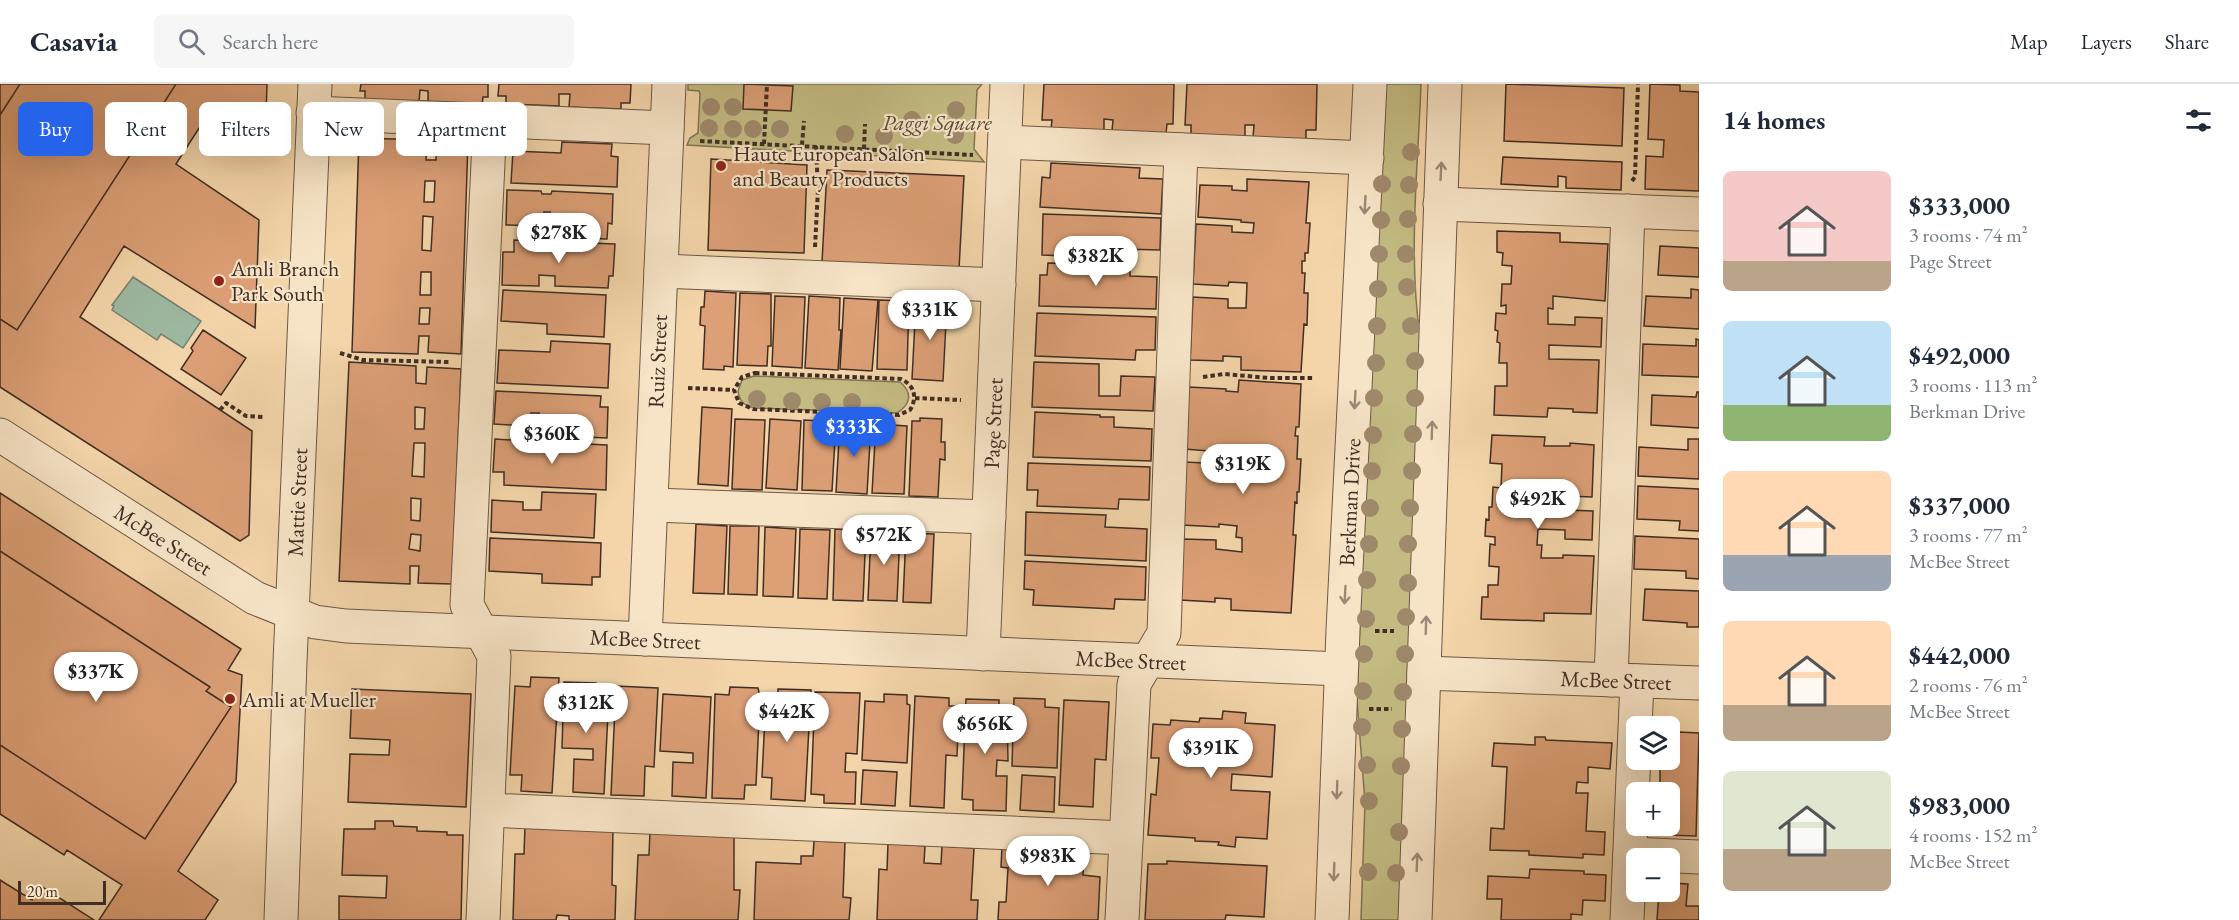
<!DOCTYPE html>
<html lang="en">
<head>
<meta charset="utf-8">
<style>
  :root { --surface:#fff; --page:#f6f6f7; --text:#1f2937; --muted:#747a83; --line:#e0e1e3; --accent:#2563eb }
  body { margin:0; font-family:"EB Garamond",serif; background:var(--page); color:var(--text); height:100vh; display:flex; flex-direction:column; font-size:22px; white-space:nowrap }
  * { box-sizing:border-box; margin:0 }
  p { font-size:20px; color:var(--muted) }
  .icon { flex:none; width:33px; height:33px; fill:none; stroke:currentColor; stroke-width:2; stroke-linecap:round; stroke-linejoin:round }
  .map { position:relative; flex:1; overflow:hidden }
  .sheet { display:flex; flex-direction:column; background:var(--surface); width:540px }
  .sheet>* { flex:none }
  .guide { position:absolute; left:18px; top:18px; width:570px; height:54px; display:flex; gap:12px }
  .fabs { position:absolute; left:1626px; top:632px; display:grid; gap:12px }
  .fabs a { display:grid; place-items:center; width:54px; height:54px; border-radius:9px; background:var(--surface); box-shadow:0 6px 24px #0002; font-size:30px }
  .scale { position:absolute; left:18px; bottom:15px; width:88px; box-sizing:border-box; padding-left:6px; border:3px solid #402e25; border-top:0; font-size:16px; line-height:21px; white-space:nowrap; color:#402e25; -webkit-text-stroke:4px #f7e4c7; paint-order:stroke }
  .price { position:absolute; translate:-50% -51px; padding:0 14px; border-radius:21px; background:#fff; color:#222; font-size:20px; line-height:39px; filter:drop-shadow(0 2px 3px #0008) }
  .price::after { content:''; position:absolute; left:50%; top:36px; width:18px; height:14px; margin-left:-9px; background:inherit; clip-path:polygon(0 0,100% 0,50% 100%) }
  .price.active { background:var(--accent); color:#fff }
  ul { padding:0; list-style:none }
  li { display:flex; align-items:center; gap:18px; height:150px; padding:0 24px }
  li span { display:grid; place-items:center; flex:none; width:168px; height:120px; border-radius:9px; color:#555 }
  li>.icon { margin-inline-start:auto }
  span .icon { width:72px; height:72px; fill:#fffc; stroke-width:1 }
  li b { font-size:26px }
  h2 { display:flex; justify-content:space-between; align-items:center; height:72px; padding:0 24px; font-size:26px }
  .pill { padding:0 21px; border-radius:9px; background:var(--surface); box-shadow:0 6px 24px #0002; font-size:21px; line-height:54px }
  .pill.active { background:var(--accent); color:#fff }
  header { display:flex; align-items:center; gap:36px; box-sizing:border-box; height:84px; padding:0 30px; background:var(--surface); border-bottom:2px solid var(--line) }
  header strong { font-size:28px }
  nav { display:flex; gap:33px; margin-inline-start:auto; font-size:21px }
  .search { width:420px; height:54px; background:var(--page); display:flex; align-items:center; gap:15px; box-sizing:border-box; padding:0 21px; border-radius:9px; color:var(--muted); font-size:22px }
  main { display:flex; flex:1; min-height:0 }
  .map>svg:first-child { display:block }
  .green { fill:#c3bb82; stroke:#827454; stroke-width:1.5 }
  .water { fill:#9db9a2; stroke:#788170; stroke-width:1.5 }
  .building { fill:#dc9f76; stroke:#402e25; stroke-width:1.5; fill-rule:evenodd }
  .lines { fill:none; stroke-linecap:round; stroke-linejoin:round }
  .minor-casing { stroke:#6d5846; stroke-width:35 }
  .path { stroke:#402e25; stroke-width:4; stroke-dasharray:4.5 3; stroke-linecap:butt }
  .minor { stroke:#f7e4c7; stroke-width:33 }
  .tree { fill:#9f896b }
  .oneway { stroke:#9c8976 }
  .poi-dot { fill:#8f2418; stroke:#f7e4c7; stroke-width:2 }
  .labels { text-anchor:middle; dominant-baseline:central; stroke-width:4.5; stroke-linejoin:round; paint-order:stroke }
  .park-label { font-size:22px; font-style:italic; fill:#5a4a38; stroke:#f7e4c7 }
  .poi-label { font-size:22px; fill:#402e25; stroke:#f7e4c7; text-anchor:start }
  .street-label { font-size:22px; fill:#402e25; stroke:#f7e4c7 }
</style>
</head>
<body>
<header>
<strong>Casavia</strong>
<div class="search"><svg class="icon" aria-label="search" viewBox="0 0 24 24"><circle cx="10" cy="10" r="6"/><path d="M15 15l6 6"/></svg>Search here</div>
<nav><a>Map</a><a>Layers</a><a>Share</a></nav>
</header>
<main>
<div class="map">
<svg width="1699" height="836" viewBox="0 0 1699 836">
  <rect width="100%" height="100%" fill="#f3d5a9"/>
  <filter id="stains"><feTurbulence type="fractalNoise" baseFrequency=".00333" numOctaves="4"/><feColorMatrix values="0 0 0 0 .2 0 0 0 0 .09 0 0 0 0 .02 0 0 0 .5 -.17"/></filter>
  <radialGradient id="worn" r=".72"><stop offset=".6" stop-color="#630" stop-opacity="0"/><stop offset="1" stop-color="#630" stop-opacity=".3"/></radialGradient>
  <path class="green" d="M688,0H982L977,6L974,65L984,78L687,61L690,54L698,49L700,10L699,7L688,6Z
    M1381,0H1421C1418,84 1408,169 1420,252L1401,836H1361L1365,718L1357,616Z
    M754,292L900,298C913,309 911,320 897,329L754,324C744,322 739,317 738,307L742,296Z"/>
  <path class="water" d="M133,193L201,237L183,264L161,250L157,256L112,226L114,222L112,221Z"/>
  <path class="building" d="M0,0H20L0,31Z
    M20,0H176L17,246L0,235V31Z
    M176,0H267L265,66L208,30L176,80L259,136L255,244L124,162L80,233L252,347L249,451L240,457L0,303V235L17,246Z
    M361,0H488V13H483L482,21L428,19V7L420,6L419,18L365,16V7H360Z
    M499,0H631L630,19H621V25L569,23L570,10H559V22L506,20V12H498Z
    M744,0L793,2L791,27L743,25Z
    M1044,0H1174L1173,40H1167L1166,49L1112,47L1113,36L1104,35V48L1051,45L1052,36H1042Z
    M1187,0H1317L1316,46H1306V55L1253,54L1254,41H1245V53L1191,51V41H1185Z
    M1506,0L1624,4L1622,62L1504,57Z
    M1650,0L1680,1V7L1699,8V107L1645,105L1646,72L1663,73L1664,56L1648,55Z
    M359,54L427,56L426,76H436L437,56L468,57L461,270L428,268L429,252H419L418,270L352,268ZM425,97H435L434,118H424ZM423,132L433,133L431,167L422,166ZM421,188H431V211H420ZM420,224H430L429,240H419Z
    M562,58L612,60L611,72L618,73L617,103L511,99L513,67L561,69Z
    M1503,73L1622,78L1621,106L1566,104V93L1558,92V103L1501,100Z
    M711,75L807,81L804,169L708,166Z
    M1051,79L1140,84L1139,94L1163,95L1161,130L1040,123L1042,93L1050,94Z
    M827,86L964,92L959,185L822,178Z
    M1247,95L1309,98L1306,139H1310L1308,169H1305V177H1302V189H1305L1304,209H1308L1307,241L1304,240L1301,288L1241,286V273L1223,272V277L1190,276L1193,213L1228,215V224H1246L1247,199L1229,198L1228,202L1193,200L1196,140L1232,142V148L1253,149L1254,139L1241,138V136L1198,133L1200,101L1232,102V106L1247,107Z
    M507,106L541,107L542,110H551L552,107L613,110L612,140L608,139L607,155L549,153L550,128H544L543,142L506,141Z
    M1043,130L1161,134L1160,166L1121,165V174L1042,171Z
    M1497,147L1560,149V158L1608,160L1605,217L1553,212V225L1548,224V240L1575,241V233L1602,234L1601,263L1549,261V275L1599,276L1597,329L1573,328V325L1548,324L1547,333L1494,331L1495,302H1507V279H1499L1500,259L1497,258L1498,247L1495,246L1496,229L1506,230V221L1501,222L1502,200H1511L1512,182L1502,181L1503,169L1497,168Z
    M514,156L615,160L613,192H609L608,204L555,202V192L539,191V202L502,201L503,168H514Z
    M1660,162L1699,164V193L1658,191Z
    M1048,179L1130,181V192L1157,193L1156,225L1039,222L1040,191H1047Z
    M1691,205L1699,206V245L1644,242L1646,212L1691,214Z
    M503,206L606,211L604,253L547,250V240L501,237Z
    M705,207L736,209L733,283L724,282V286L703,285L705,242L700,241L701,223H704Z
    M740,209L771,210V262H768L767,282L737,281Z
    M775,212L805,213L802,284L772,282Z
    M809,212L840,214L839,246H841L838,286L805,284Z
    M844,214L878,216L872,287L840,285Z
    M879,216L909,217L907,286L877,285Z
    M916,218L947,219L943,297L912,295Z
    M1037,229L1156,233L1155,266H1136L1135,276L1035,272Z
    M203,246L246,274L221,311L181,285L193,267L191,264Z
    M1696,255L1699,256V293L1642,291L1643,260L1696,262Z
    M551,257L610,260L608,304L497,299L499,266L550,268Z
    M349,278L416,282V299L426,300L427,283L461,285L452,500L418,499L419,482H410V500L339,497ZM415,323L425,324L424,345H415ZM414,359H425L424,393L412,392ZM411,414L421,415L420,437L411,436ZM411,450L421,451L420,467L409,465Z
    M1034,278L1099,280V312H1120L1121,292L1155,293L1153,327L1032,323Z
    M1239,296L1301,300L1299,343H1296L1295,352H1298L1297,375H1301L1299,408H1297V419L1295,418L1293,451H1296L1291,529L1231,526V515L1215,514V518L1180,516L1183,455L1216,456V465L1242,468V454L1236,453L1237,442L1219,440V443L1182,441L1186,378L1222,380L1221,390L1244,391L1245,380L1239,379L1240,365L1221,364V368L1185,365L1189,303L1226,305V307L1238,308Z
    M496,307L601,312L600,323H608L607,354L538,351L539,329H531L530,342L494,340Z
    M1697,308H1699V344L1651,341L1652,311L1696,313Z
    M702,323L732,325L728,402L698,400Z
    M1035,328L1100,331V333H1114V343L1152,345L1151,377L1033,373Z
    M920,334L942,335L941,358H945V376L940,375L938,413L909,412L912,337H920Z
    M735,335L765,336L762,406L732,405Z
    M770,335L801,337L797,406L766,404Z
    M804,336L836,338L832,407L802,406Z
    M840,338L871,340L867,410L836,408Z
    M876,340L907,342L904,410L872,409Z
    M1492,351L1545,353L1544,362H1570V359L1594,361L1592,413L1542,411L1541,425L1593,427L1592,456L1565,455V446L1538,445L1537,461H1542L1541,474H1563V471L1594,472L1591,530L1544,529V537L1481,535L1482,513H1488V501H1498L1499,483L1489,482L1490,460L1495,461V453L1485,452L1486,435L1489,436V423H1492L1493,403L1501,404L1502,380L1490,379Z
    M495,355L529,357V367L544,368V358L607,361L606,406L504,401V388H493Z
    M1688,355H1699V395L1638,392L1639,363L1688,366Z
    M1028,379L1150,383L1149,416L1119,415L1118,425L1037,422L1038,406H1027Z
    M1638,402L1699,405V447L1679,446L1680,437L1637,435Z
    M542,408L596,410L594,454L491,448L492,416L523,418V426H541Z
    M0,409L241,565L228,586L242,591L236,698L178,787L218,816L205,836H99L122,801L67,766L64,771L0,730V661L145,755L231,623L206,607L210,603L0,467Z
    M1026,428L1106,431L1105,443L1147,445L1146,477L1025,471Z
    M696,440L727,442L724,510L693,509Z
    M730,442H759L757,511L728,510Z
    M765,443L796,445L793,513L763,512Z
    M800,445L830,446L827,515L798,514Z
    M835,445L866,447L863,517L833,516Z
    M871,447L900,448L897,517L868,516Z
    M906,449L934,450L931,519L903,518Z
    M1635,452L1699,455V495L1686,494V487L1634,485Z
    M490,454L601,459L600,493H592V501L542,499V490L489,487Z
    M0,467L210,603L206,607L231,623L145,755L0,661Z
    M1025,477L1146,483L1145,516L1115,515L1114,525L1033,521L1034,506L1024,505Z
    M1645,505L1699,507V543H1687V539L1643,536Z
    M531,593L559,594L552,709L521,707L522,691H510L515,602L530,603Z
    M564,598L596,599V609H609L604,710L573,708L574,675L593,676V665L562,664Z
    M616,602L658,604L654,683L645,682L644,712L611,711Z
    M730,603L758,604L760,613L756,701H745L744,715L712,714L715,610L729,611Z
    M352,605L471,610L466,723L348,718L350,670L389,671L390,656L350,654Z
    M778,605L811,606L805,717L771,715L772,694L762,693L766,613H778Z
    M815,608L860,609L857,670L846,669L845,688H856L855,720L824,719V711L811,710Z
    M663,610L711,613L706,714L672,712L673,678L693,679V669L660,667Z
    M884,610L907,611V620L910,621L907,679L862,676L865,617L884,618Z
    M915,612L949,614V622H959L957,672L946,671L944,724L910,722Z
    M1014,614L1045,615V623L1059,624L1057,684L1012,682Z
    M966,615L999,616V623H1007L1008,677L997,676L996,692H1007L1006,727L973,726V716L962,715Z
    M1064,616L1109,618L1106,676L1095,675L1093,723L1059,721Z
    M1223,627L1246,629L1245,639L1275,641L1272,693L1232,690L1231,706L1270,708L1267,755L1236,753L1235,763L1218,761L1219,758L1195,757V754L1148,751L1151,710L1156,711L1159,674H1151L1153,640L1170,641L1171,636L1199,638L1200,634L1222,635Z
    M1679,648L1699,649L1696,752L1665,751V741H1670V708H1660V675H1670V653L1679,654Z
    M1535,653H1545L1546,656L1612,659L1610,685L1588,683V699L1577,698L1576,709H1588L1586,747L1605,748L1604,771L1583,770V774L1529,771V767L1490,766L1491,744L1504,745L1507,683L1492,682L1494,659L1535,661Z
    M863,686L897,688L895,722L861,720Z
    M1022,691L1055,693L1054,728L1020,726Z
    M375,737H393L394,742L417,743V747L447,748V751H463L461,836H339V812L386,814L387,792L342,791L344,745H375Z
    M525,742L613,745L612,801L616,802L615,836H569V832L557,831L556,836H513L515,770H524Z
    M650,748L734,752V806H740L738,836H635L638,771H649Z
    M814,757L845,758L843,813L851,814L849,836H754L756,778L801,780V772H813Z
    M888,759L925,762L924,779L941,780L942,762L974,764L971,816H978L977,836H877L879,785L887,786Z
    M1002,763L1035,765L1034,783H1045L1046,766L1084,768L1083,791L1100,793L1098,836H998L999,818H1006L1008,784L1001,783Z
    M1167,777L1267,782L1264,833L1226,831L1225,836H1145L1148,780H1167Z
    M1530,785L1584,787V790L1606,791L1605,817L1583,816L1582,831L1571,830V836H1501L1502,815H1487L1488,792L1529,794Z
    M0,796L32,816L41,802L94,836H0Z
    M1670,799L1688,800L1686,822H1699V836H1657L1659,807H1670Z"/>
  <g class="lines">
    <defs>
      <g id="minor">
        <path d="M313,29L667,44"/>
        <path d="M1006,58L1367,74"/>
        <path d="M1440,120L1699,130"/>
        <path d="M661,187L999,201"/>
        <path id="s1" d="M0,351L255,514L315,538L346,542L1341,585"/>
        <path d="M652,421L989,433"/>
        <path id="s2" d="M645,555L669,0"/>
        <path id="s3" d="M983,570L1007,0"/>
        <path id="s4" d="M1424,589L1699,599"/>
        <path d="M1611,596L1628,127"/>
        <path d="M488,726L1126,754"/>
        <path d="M1630,770L1699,773"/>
        <path id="s5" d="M281,836L290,578L315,0"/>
        <path d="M483,836L494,572L467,521L490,37"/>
        <path d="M1122,836L1134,600L1164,549L1181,66"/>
        <path id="s6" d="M1332,836L1343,546L1370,0"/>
        <path d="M1415,836L1445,0"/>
        <path d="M1627,836L1637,597"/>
      </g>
    </defs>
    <use href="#minor" class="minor-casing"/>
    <path class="path" d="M700,57L973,71
      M764,60L767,0
      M802,61L804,37
      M864,65L865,40
      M1632,97L1635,93L1638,0
      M815,163L818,105L816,62
      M340,269L363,276L449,278
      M755,289L901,295C914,301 918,313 910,326L899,331L753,325L739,319L734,306L742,293Z
      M1203,293L1224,290L1269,294H1314
      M688,304L734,306
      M915,314L961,316
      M220,326L226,319L246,332L264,333
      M1375,547H1394
      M1369,625H1392"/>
    <use href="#minor" class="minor"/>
  </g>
  <g class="tree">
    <circle cx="711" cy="23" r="9"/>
    <circle cx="733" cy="23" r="9"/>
    <circle cx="956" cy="26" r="9"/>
    <circle cx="912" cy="36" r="9"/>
    <circle cx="709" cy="44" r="9"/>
    <circle cx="733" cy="45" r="9"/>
    <circle cx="753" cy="45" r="9"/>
    <circle cx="780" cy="45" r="9"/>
    <circle cx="845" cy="50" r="9"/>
    <circle cx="955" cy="51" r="9"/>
    <circle cx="884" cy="52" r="9"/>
    <circle cx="1411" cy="68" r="9"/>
    <circle cx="1382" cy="100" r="9"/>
    <circle cx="1409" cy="101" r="9"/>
    <circle cx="1408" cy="135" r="9"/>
    <circle cx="1381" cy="136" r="9"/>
    <circle cx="1379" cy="170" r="9"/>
    <circle cx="1406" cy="170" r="9"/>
    <circle cx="1407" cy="203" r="9"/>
    <circle cx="1378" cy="205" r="9"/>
    <circle cx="1377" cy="242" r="9"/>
    <circle cx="1411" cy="242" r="9"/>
    <circle cx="1415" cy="277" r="9"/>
    <circle cx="1376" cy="279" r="9"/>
    <circle cx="1374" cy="314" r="9"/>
    <circle cx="1415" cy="314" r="9"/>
    <circle cx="757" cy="315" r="9"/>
    <circle cx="792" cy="317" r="9"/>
    <circle cx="822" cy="318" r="9"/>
    <circle cx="852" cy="318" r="9"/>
    <circle cx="1413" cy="350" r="9"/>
    <circle cx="1373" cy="351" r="9"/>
    <circle cx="1372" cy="387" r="9"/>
    <circle cx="1412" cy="387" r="9"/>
    <circle cx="1370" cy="424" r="9"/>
    <circle cx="1410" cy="424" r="9"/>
    <circle cx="1369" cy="460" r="9"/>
    <circle cx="1408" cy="460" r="9"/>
    <circle cx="1367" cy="496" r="9"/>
    <circle cx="1408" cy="499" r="9"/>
    <circle cx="1406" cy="533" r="9"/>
    <circle cx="1366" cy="535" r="9"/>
    <circle cx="1364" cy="570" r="9"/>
    <circle cx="1405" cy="570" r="9"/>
    <circle cx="1363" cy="607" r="9"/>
    <circle cx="1403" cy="608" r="9"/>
    <circle cx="1362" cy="643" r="9"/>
    <circle cx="1402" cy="645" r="9"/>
    <circle cx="1367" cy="681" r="9"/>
    <circle cx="1401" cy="682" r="9"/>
    <circle cx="1369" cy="717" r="9"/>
    <circle cx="1399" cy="748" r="9"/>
    <circle cx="1368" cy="788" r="9"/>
    <circle cx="1396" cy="789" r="9"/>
  </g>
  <defs><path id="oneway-shaft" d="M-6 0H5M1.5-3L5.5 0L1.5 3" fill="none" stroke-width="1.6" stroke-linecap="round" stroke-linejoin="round" transform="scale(1.5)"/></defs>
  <g class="oneway">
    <use href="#oneway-shaft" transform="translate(1441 87) rotate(-87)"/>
    <use href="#oneway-shaft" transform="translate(1365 121) rotate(93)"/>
    <use href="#oneway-shaft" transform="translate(1355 316) rotate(93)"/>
    <use href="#oneway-shaft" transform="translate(1432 346) rotate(-88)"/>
    <use href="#oneway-shaft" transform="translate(1345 511) rotate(93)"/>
    <use href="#oneway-shaft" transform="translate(1426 541) rotate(-88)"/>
    <use href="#oneway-shaft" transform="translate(1337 706) rotate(92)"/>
    <use href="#oneway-shaft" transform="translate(1417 778) rotate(-88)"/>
    <use href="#oneway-shaft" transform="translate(1334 788) rotate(92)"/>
  </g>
  <g class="poi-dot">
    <circle cx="721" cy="82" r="6"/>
    <circle cx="219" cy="197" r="6"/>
    <circle cx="230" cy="615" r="6"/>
  </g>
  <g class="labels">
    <g class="park-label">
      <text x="937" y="38">Paggi Square</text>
    </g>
    <g class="poi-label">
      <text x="733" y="69">Haute European Salon<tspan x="733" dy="25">and Beauty Products</tspan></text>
      <text x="231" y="184">Amli Branch<tspan x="231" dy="25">Park South</tspan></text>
      <text x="242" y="615">Amli at Mueller</text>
    </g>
    <g class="street-label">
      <text stroke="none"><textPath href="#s2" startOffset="278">Ruiz Street</textPath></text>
      <text stroke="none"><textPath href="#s3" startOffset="231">Page Street</textPath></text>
      <text stroke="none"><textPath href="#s5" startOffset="418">Mattie Street</textPath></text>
      <text stroke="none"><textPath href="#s6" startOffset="418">Berkman Drive</textPath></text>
      <text stroke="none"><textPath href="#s1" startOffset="194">McBee Street</textPath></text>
      <text stroke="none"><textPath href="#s1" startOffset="698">McBee Street</textPath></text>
      <text stroke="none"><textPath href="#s1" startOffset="1184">McBee Street</textPath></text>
      <text stroke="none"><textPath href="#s4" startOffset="192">McBee Street</textPath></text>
    </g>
  </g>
  <rect width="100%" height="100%" filter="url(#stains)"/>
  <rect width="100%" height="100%" fill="url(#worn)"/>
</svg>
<div class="fabs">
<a><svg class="icon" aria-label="layers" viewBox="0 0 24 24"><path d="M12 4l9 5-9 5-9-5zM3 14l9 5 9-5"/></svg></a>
<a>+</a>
<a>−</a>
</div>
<div class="scale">20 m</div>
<b class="price" style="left:559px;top:180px">$278K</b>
<b class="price" style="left:1096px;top:203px">$382K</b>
<b class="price" style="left:930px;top:257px">$331K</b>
<b class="price active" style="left:854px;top:374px">$333K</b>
<b class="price" style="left:552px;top:381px">$360K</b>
<b class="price" style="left:1243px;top:411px">$319K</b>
<b class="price" style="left:1538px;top:446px">$492K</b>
<b class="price" style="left:884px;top:482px">$572K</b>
<b class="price" style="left:96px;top:619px">$337K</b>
<b class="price" style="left:586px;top:650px">$312K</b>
<b class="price" style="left:787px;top:659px">$442K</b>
<b class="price" style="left:985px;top:671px">$656K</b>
<b class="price" style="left:1211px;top:695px">$391K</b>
<b class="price" style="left:1048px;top:803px">$983K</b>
<div class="guide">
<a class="pill active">Buy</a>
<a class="pill">Rent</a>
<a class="pill">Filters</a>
<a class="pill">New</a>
<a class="pill">Apartment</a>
</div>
</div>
<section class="sheet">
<h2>14 homes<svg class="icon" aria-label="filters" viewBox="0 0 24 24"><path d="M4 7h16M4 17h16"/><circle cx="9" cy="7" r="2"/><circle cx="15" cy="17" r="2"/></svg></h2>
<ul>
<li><span style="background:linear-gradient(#f6c9c9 75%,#b9a48a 0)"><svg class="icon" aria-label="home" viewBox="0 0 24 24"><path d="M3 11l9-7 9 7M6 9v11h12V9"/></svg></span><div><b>$333,000</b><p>3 rooms · 74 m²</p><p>Page Street</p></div></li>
<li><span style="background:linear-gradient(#bfe0f5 70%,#8fb573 0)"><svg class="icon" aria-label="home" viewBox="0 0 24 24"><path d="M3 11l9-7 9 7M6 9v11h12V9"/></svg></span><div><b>$492,000</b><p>3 rooms · 113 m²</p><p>Berkman Drive</p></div></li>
<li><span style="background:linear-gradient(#ffd9b3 70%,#9aa5b1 0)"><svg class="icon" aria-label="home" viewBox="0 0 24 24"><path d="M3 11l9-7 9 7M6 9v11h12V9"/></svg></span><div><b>$337,000</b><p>3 rooms · 77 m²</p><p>McBee Street</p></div></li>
<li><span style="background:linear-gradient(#ffd9b3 70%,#b9a48a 0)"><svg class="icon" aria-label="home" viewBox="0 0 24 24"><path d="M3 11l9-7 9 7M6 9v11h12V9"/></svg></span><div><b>$442,000</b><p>2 rooms · 76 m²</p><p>McBee Street</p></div></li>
<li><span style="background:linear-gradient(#dfe7d0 65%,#b9a48a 0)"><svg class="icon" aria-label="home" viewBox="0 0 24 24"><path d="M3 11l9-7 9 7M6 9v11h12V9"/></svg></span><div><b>$983,000</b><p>4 rooms · 152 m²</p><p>McBee Street</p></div></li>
</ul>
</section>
</main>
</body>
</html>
